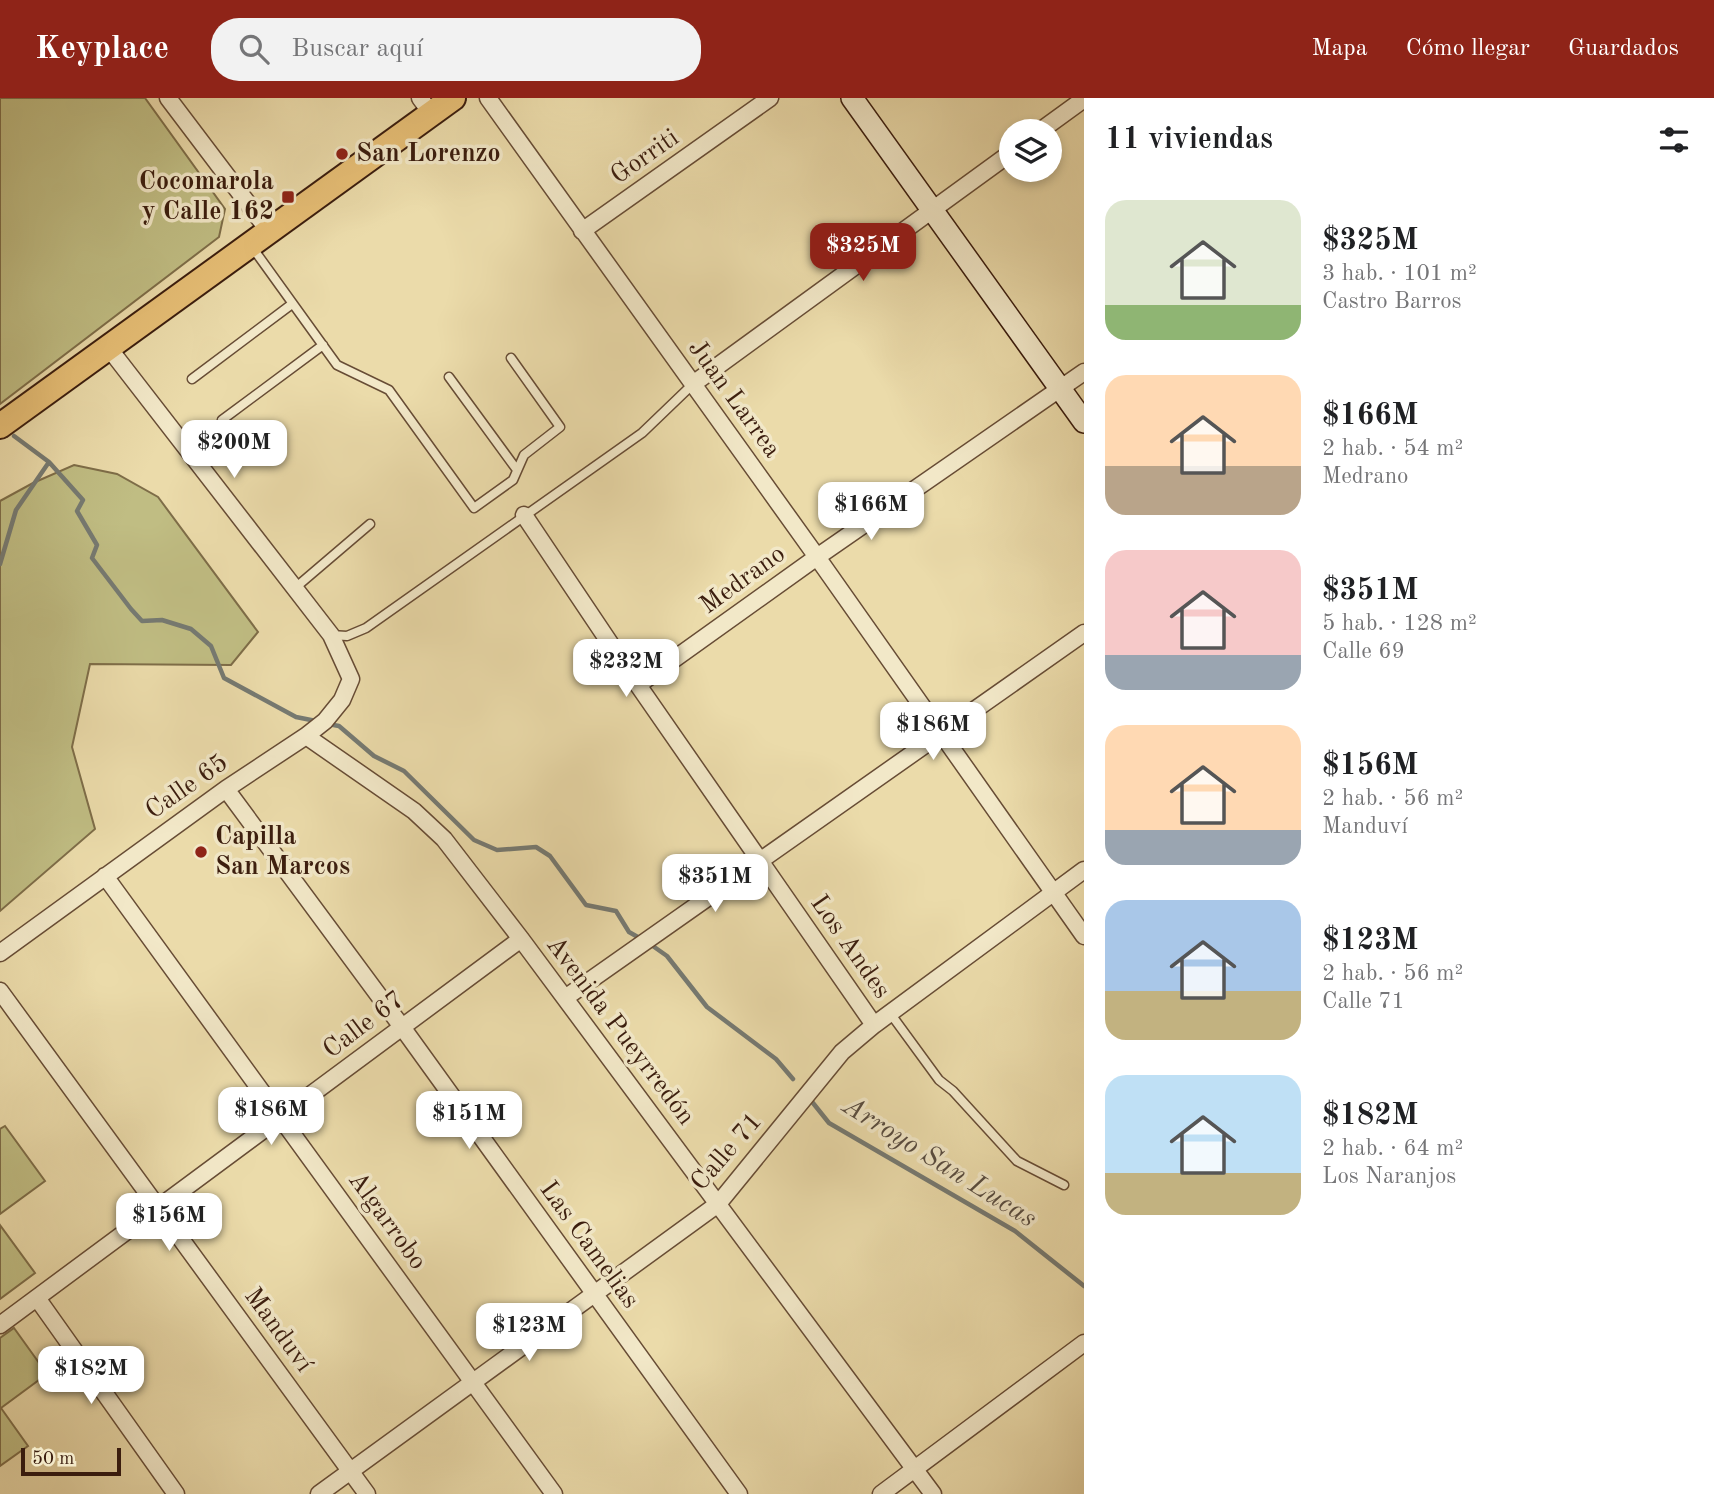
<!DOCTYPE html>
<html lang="es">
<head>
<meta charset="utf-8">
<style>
  :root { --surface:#fff; --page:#f2f2f2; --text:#202124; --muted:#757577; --accent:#8f2418 }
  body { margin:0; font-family:"Old Standard TT",serif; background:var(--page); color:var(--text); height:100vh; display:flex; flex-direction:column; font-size:26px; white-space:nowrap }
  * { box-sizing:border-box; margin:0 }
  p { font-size:23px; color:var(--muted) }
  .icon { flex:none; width:38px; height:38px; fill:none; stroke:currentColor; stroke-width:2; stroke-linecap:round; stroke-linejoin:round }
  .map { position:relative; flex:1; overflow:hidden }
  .details { display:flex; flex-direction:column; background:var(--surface); width:630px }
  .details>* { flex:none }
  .fabs { position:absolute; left:999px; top:21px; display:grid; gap:14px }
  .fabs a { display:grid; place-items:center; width:63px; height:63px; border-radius:50%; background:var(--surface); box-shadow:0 4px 10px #0003; font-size:35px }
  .scale { position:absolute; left:21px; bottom:18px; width:100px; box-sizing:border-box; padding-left:7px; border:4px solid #3b1d0e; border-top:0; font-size:19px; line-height:24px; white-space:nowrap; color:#3b1d0e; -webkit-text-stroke:5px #f2e8c8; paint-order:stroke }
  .price { position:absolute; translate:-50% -60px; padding:0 16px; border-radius:14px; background:#fff; color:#222; font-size:23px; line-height:46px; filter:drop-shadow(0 2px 4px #0008) }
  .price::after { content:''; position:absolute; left:50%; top:42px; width:21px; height:16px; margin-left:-10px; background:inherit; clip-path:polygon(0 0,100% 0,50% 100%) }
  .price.active { background:var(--accent); color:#fff }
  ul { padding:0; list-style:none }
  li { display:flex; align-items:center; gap:21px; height:175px; padding:0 21px }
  li span { display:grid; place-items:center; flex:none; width:196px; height:140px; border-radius:21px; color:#555 }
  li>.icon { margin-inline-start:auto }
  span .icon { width:84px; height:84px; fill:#fffc; stroke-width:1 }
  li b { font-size:30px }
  h2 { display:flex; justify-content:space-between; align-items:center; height:84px; padding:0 21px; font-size:30px }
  header { display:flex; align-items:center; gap:42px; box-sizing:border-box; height:98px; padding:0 35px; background:var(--accent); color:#fff }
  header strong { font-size:33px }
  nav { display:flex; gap:38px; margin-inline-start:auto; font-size:24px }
  .search { width:490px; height:63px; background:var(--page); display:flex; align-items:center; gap:18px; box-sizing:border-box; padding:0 24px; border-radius:28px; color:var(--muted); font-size:26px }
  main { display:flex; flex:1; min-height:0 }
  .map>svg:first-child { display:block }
  .green { fill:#c0bd83; stroke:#7e6d48; stroke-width:2 }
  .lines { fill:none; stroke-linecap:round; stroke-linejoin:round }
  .stream { stroke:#767a72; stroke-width:4.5 }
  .service-casing { stroke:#674c35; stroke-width:11 }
  .minor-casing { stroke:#674c35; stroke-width:19 }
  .secondary-casing { stroke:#3b1d0e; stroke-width:24 }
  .primary-casing { stroke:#3b1d0e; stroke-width:28 }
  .service { stroke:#f2e8c8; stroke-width:8 }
  .minor { stroke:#f2e8c8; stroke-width:16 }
  .secondary { stroke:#f2e8c8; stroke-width:21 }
  .primary { stroke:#e6be75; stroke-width:24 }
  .poi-dot { fill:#8f2418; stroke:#f2e8c8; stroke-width:2.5 }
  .labels { text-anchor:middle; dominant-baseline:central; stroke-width:7; stroke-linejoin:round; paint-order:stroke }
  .poi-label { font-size:26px; font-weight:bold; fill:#3b1d0e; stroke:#f2e8c8; text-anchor:start }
  .street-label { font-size:26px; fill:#3b1d0e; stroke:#f2e8c8 }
  .water-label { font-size:28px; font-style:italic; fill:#584c40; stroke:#f2e8c8 }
</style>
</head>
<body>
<header>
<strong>Keyplace</strong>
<div class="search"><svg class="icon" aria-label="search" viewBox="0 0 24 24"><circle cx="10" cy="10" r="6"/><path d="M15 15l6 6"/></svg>Buscar aquí</div>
<nav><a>Mapa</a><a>Cómo llegar</a><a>Guardados</a></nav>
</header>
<main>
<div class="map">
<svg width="1084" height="1396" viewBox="0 0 1084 1396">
  <rect width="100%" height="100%" fill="#ebdbaa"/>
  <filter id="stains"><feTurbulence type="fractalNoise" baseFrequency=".00286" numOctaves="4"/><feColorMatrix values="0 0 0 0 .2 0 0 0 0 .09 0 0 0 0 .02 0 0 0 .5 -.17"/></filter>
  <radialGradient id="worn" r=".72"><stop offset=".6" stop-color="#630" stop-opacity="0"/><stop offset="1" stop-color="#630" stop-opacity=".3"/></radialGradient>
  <path class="green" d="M0,0H145L225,111L219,139L0,306Z
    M74,367L117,376L158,399L258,534L231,567L90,566L72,649L95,731L0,813V403L33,385Z
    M5,1028L45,1083L0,1116V1031Z
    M0,1127L35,1175L0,1201Z
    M14,1230L47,1276L1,1310L28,1348L0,1368V1240Z"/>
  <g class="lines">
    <path class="stream" d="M14,338L49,364L83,402L77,413L97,447L92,460L131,511L142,523L162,522L191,531L211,548L224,580L296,619L316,623
      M0,466L16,412L49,364
      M328,626L339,628L374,658L404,673L474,742L497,752L536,749L550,758L586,807L616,813L629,834L643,842
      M650,846L667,858L707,909L776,961L793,981
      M809,1000L829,1025L1015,1133L1084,1188"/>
    <defs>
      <path id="service" d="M252,149L337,267L389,292L474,410L513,382L524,357L560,329L511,260
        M449,279L517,372
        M192,281L292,206
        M222,322L323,247
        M295,490L370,426
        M331,537L347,538L366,530L642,335L693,286
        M890,915L939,982L953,993L1017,1063L1064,1087"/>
      <path id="minor" d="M168,0L268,132
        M420,0L431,15
        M488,0L817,459L1084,838
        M1040,33L1084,1
        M582,133L770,0
        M693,286L1012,54
        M524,417L638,587L874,927
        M638,587L817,459L1084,274
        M306,638L414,713L444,741L521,841L933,1396
        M226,691L402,929L739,1396
        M105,778L554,1396
        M0,855L226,691L306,638L325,623L342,602L351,581L331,537L108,249
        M0,893L367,1396
        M565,900L1084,535
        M37,1200L176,1396
        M0,1227L521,841
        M319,1396L718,1106L842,954L874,927L1084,772
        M881,1396L1084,1245"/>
      <path id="secondary" d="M852,0L1084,324"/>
      <path id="primary" d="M0,328L453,0"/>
    </defs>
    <use href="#service" class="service-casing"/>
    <use href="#minor" class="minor-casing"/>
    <use href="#secondary" class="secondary-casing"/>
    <use href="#primary" class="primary-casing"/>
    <use href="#service" class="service"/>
    <use href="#minor" class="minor"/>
    <use href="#secondary" class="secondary"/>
    <use href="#primary" class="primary"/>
  </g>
  <g class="poi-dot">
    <circle cx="342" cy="56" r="7"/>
    <rect x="281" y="92" width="14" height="14" rx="3.5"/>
    <circle cx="201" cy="754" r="7"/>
  </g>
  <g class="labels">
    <g class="poi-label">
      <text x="356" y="56">San Lorenzo</text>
      <text x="274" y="84" text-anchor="end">Cocomarola<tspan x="274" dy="30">y Calle 162</tspan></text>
      <text x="215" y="739">Capilla<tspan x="215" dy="30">San Marcos</tspan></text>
    </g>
    <g class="street-label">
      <text transform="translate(645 59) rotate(-35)">Gorriti</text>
      <text transform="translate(734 301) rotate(54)">Juan Larrea</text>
      <text transform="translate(743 482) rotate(-36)">Medrano</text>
      <text transform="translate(187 689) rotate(-35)">Calle 65</text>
      <text transform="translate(850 849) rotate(55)">Los Andes</text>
      <text transform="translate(364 927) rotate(-37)">Calle 67</text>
      <text transform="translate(620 933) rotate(53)">Avenida Pueyrredón</text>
      <text transform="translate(727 1054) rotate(-49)">Calle 71</text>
      <text transform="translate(387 1123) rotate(54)">Algarrobo</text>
      <text transform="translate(589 1147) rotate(54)">Las Camelias</text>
      <text transform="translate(278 1232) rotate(54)">Manduví</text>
    </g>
    <g class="water-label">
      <text transform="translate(939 1065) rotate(32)">Arroyo San Lucas</text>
    </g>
  </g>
  <rect width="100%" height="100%" filter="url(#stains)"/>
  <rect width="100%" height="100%" fill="url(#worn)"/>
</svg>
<div class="fabs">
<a><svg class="icon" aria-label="layers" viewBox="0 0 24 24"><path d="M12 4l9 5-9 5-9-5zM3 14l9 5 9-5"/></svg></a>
</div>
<div class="scale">50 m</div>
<b class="price active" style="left:863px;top:185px">$325M</b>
<b class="price" style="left:234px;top:382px">$200M</b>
<b class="price" style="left:871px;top:444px">$166M</b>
<b class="price" style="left:626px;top:601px">$232M</b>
<b class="price" style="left:933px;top:664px">$186M</b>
<b class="price" style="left:715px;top:816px">$351M</b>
<b class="price" style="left:271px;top:1049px">$186M</b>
<b class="price" style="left:469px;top:1053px">$151M</b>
<b class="price" style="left:169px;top:1155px">$156M</b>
<b class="price" style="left:529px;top:1265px">$123M</b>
<b class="price" style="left:91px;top:1308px">$182M</b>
</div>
<section class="details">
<h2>11 viviendas<svg class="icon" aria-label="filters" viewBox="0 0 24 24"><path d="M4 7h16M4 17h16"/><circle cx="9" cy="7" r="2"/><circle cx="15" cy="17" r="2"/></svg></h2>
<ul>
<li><span style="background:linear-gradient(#dfe7d0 75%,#8fb573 0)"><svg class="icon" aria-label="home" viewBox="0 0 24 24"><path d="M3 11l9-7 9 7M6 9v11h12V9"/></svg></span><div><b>$325M</b><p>3 hab. · 101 m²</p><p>Castro Barros</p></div></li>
<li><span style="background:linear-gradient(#ffd9b3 65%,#b9a48a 0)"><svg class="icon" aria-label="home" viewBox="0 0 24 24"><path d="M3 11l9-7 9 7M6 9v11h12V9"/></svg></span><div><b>$166M</b><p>2 hab. · 54 m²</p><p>Medrano</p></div></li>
<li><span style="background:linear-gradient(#f6c9c9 75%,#9aa5b1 0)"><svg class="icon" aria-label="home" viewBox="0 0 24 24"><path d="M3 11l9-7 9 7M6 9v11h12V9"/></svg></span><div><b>$351M</b><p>5 hab. · 128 m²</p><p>Calle 69</p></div></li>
<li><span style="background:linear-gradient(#ffd9b3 75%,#9aa5b1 0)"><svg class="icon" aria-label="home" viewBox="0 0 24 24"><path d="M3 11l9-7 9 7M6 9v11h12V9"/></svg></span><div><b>$156M</b><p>2 hab. · 56 m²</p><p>Manduví</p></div></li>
<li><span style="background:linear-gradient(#a9c7e8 65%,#c2b280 0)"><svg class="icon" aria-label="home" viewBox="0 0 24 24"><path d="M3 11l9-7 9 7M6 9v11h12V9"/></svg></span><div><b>$123M</b><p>2 hab. · 56 m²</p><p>Calle 71</p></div></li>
<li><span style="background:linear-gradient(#bfe0f5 70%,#c2b280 0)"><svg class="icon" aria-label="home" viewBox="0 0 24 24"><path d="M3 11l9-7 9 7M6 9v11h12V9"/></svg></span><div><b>$182M</b><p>2 hab. · 64 m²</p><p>Los Naranjos</p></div></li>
</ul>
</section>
</main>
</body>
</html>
